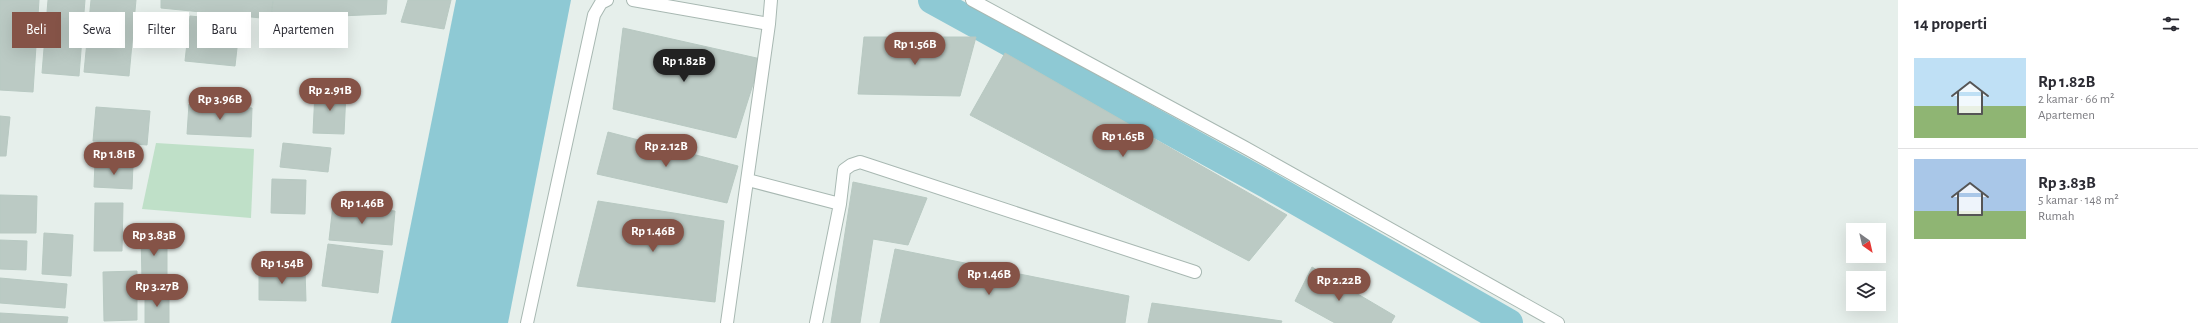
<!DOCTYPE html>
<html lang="id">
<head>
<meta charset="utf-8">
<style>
  :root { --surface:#fff; --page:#f7f7f7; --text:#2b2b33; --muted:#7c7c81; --line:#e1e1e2; --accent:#855347 }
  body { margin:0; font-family:"Alegreya Sans",sans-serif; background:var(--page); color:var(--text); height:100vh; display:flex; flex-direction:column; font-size:15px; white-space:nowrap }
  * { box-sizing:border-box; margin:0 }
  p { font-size:13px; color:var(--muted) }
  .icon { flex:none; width:22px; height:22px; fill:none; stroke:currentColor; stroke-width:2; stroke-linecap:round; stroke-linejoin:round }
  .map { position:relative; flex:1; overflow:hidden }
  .drawer { display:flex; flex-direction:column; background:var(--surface); width:300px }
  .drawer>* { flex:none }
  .guide { position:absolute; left:12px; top:12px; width:380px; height:36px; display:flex; gap:8px }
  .needle { width:26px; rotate:146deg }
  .tools { position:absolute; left:1846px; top:223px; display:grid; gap:8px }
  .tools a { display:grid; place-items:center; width:40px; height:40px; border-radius:0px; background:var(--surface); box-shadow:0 4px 16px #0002; font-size:20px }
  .price { position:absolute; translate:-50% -34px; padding:0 9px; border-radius:14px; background:var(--accent); color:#fff; font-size:13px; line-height:26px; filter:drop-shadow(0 1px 2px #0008) }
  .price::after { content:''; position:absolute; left:50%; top:24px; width:12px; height:9px; margin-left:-6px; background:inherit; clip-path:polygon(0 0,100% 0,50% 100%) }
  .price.on { background:#222; color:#fff }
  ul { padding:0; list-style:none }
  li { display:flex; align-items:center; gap:12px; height:100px; padding:0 16px }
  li+li { border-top:1px solid var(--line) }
  li span { display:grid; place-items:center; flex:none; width:112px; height:80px; border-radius:0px; color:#555 }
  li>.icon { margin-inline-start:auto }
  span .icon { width:48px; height:48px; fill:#fffc; stroke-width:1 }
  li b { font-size:17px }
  h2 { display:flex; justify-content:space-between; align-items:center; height:48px; padding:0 16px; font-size:17px }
  .pill { padding:0 14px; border-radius:0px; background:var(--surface); box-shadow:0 4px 16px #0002; font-size:14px; line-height:36px }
  .pill.on { background:var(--accent); color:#fff }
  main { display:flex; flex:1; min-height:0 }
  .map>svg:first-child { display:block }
  .green { fill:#bfe0c8 }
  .water { fill:#8ec9d4 }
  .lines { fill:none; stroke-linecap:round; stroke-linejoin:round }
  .canal { stroke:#8ec9d4; stroke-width:28 }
  .building { fill:#bbcac4; stroke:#b8c9c2 }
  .minor-casing { stroke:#a8b8b2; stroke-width:14 }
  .minor { stroke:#fff; stroke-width:12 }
</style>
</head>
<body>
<main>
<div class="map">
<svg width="1898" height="323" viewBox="0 0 1898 323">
  <rect width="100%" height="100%" fill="#e6efeb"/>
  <path class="green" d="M156,143L254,149L251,218L142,209Z"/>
  <path class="water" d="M456,0H571L508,323H391Z"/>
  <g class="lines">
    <path class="canal" d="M932,0L1268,185L1509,323"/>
  </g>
  <path class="building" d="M0,0H39L33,92L0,90Z
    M48,0H85L79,76L42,73Z
    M91,0H136L129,76L84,72Z
    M161,0H273L271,19L161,8Z
    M273,0H387L386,14L271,19Z
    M408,0H451L444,29L401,22Z
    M190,16L240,21L235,66L185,61Z
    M623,28L761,59L736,138L613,109Z
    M864,37H976L960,96L858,94Z
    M1005,53L1287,215L1249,261L970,115Z
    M315,91L346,92L344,134L313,133Z
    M189,104L252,108L251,137L187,134Z
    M96,107L150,111L147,145L93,141Z
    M0,116L10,117L6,156H0Z
    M608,132L738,166L727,203L597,174Z
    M283,143L331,148L328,172L280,167Z
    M95,162L133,164L132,189L94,187Z
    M272,179L306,180L305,214L271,213Z
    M853,182L927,198L908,245L873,239L860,323H831Z
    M0,195L37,196L36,233H0Z
    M598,201L724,221L715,302L577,286Z
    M95,203H123L122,251H94Z
    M333,205L395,211L392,245L329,240Z
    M44,233L73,235L71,276L42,274Z
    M141,234H167V280H142Z
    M0,240L27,241L26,270L0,269Z
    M328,244L383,251L378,293L322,286Z
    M895,249L1129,296L1125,323H880Z
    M1312,267L1395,316L1391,323H1335L1295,301Z
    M259,270H305L306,301L259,300Z
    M137,271V320L104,321L103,272Z
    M0,278L67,284L65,308L0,303Z
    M145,293H169V323H145Z
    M1152,303L1282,321L1281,323H1148Z
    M0,313L68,317L67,323H0Z"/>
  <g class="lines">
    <defs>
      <path id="minor" d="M633,0L769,24
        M972,0L1244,147L1558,323
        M748,180L840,204
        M527,323L594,15L601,3L607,0
        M727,323L769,24L771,0
        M816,323L840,204L844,170L851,165L860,162L1195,272"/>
    </defs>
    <use href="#minor" class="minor-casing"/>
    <use href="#minor" class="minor"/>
  </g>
</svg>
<div class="tools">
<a><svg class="needle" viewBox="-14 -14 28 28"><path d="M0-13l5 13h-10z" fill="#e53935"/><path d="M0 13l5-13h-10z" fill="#7c7c81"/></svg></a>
<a><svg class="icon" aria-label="layers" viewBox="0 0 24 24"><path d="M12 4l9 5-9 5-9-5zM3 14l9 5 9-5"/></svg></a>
</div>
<b class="price" style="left:915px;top:66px">Rp 1.56B</b>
<b class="price on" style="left:684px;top:83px">Rp 1.82B</b>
<b class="price" style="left:330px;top:112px">Rp 2.91B</b>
<b class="price" style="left:220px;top:121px">Rp 3.96B</b>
<b class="price" style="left:1123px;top:158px">Rp 1.65B</b>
<b class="price" style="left:666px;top:168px">Rp 2.12B</b>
<b class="price" style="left:114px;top:176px">Rp 1.81B</b>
<b class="price" style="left:362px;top:225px">Rp 1.46B</b>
<b class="price" style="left:653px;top:253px">Rp 1.46B</b>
<b class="price" style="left:154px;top:257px">Rp 3.83B</b>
<b class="price" style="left:282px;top:285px">Rp 1.54B</b>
<b class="price" style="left:989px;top:296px">Rp 1.46B</b>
<b class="price" style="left:1339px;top:302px">Rp 2.22B</b>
<b class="price" style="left:157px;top:308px">Rp 3.27B</b>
<div class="guide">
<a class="pill on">Beli</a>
<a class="pill">Sewa</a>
<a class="pill">Filter</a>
<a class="pill">Baru</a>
<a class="pill">Apartemen</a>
</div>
</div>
<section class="drawer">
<h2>14 properti<svg class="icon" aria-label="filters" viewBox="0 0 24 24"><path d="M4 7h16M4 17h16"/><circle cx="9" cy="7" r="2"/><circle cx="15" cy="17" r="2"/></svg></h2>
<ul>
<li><span style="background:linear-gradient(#bfe0f5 60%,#8fb573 0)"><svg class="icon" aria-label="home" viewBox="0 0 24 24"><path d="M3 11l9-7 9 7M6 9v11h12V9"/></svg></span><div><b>Rp 1.82B</b><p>2 kamar · 66 m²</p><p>Apartemen</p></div></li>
<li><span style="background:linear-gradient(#a9c7e8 65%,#8fb573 0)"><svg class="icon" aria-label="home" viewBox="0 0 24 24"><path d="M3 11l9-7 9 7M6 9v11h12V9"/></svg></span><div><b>Rp 3.83B</b><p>5 kamar · 148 m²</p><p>Rumah</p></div></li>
</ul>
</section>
</main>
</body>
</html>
